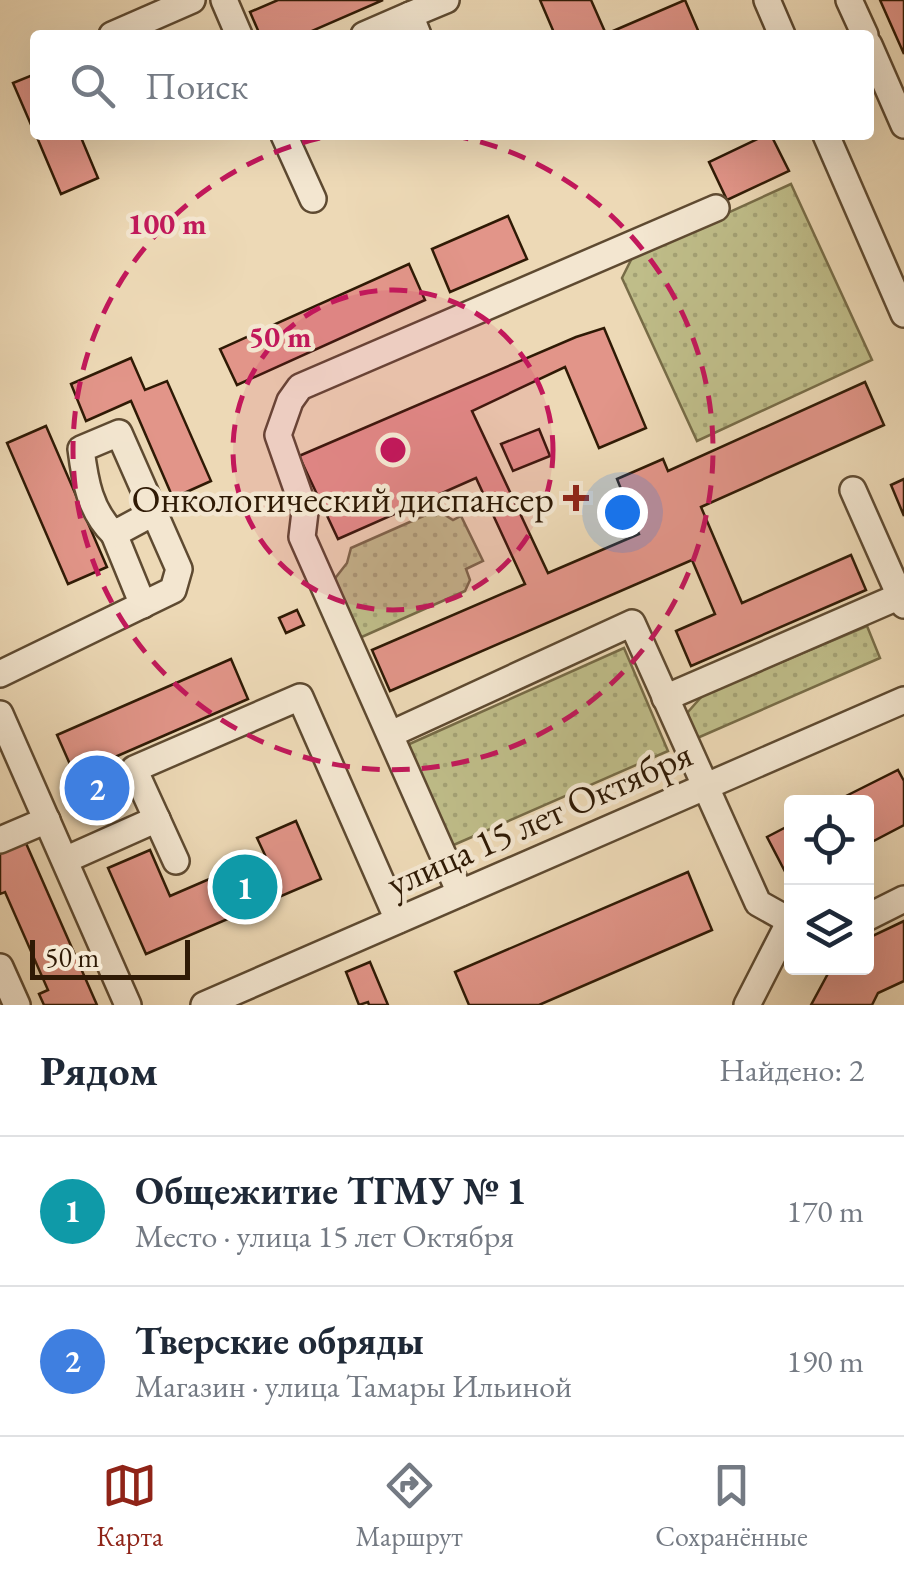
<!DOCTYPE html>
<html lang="ru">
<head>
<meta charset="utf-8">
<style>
	body { margin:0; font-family:"EB Garamond",serif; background:#f2f2f3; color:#1f2937 }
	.controls { position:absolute; right:30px; bottom:30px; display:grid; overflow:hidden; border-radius:10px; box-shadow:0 10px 40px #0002 }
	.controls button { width:90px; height:90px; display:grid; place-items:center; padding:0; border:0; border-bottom:2px solid #e0e1e3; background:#fff; color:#1f2937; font:50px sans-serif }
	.scale { position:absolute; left:30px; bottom:25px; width:160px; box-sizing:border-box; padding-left:10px; border:5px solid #2f1a05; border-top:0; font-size:28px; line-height:35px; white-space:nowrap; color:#2f1a05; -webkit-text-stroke:8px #f3e6d0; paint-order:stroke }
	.you { position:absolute; left:622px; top:512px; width:35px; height:35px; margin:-25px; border:8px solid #fff; border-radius:50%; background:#1a73e8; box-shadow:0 0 0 15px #1a73e833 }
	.badge { display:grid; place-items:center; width:65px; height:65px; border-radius:50%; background:#8f2418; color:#fff; font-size:32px; font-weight:700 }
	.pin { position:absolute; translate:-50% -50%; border:5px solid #fff; box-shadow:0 2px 10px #0006 }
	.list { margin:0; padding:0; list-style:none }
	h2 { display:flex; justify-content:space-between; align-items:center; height:130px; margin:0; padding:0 40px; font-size:42px }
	h2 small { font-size:32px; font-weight:400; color:#747a83 }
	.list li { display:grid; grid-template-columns:65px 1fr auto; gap:30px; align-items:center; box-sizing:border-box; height:150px; padding:0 40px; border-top:2px solid #e0e1e3 }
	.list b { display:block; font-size:38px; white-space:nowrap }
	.list p { margin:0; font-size:32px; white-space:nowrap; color:#747a83 }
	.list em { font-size:32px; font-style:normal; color:#747a83 }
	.icon { flex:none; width:55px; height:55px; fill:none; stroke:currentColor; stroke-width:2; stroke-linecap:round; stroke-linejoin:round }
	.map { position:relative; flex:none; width:904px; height:1005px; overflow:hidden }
	.search { position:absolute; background:#fff; box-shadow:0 10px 40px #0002; left:30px; right:30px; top:30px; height:110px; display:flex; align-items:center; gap:25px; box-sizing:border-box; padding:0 35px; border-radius:10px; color:#747a83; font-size:38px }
	.sheet { height:430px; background:#fff }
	nav { display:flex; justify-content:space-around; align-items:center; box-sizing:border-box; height:140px; border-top:2px solid #e0e1e3; background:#fff; font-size:28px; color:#747a83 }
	nav a { display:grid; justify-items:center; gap:5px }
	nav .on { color:#8f2418 }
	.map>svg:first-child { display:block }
</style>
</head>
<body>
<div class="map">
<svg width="904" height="1005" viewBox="0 0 904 1005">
	<defs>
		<pattern id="grass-dots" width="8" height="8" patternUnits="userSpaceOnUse" patternTransform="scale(2.5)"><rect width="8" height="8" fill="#bfbd89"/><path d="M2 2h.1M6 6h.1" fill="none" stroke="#a4a275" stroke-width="1.8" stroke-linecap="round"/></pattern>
	</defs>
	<rect width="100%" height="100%" fill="#edd9b6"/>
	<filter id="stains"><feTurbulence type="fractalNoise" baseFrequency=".002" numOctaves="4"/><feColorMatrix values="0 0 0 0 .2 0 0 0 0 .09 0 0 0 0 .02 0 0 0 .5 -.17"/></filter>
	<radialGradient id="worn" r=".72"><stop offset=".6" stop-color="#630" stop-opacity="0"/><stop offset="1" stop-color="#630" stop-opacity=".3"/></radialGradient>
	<!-- grass -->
	<g fill="url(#grass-dots)" stroke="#776c47" stroke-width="2.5">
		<polygon points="791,184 872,360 697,441 622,278 633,256"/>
		<polygon points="437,510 453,520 461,516 483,561 466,569 470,580 465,591 355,640 333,581 347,563 351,548"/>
		<polygon points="867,626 880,658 695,739 688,723 688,712 703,695"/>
		<polygon points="624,648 668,751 449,847 405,746"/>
	</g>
	<!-- building -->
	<g fill="#e29589" stroke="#2f1a05" stroke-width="2.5">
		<polygon points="278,0 383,0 307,33 308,35 260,35 250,12"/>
		<polygon points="540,0 591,0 606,34 685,0 700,35 555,35"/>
		<polygon points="880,0 904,0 904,54"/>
		<polygon points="35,74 35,134 13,83"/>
		<polygon points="36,135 80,135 98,178 61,194"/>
		<polygon points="766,135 771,135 789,171 727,200 709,162"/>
		<polygon points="508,216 527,259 450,292 432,249"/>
		<polygon points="409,264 425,300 237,385 220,349"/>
		<polygon points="604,328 646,428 599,448 565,367 472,411 548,573 639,534 617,479 663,459 668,471 865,382 884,425 701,507 742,603 851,555 866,590 691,666 676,631 715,614 692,560 390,691 372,650 525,584 476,478 338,539 299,456 576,337"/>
		<polygon points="131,358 145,390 167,381 211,481 173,498 131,401 86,421 71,384"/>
		<polygon points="46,426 107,567 68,584 7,443"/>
		<polygon points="539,429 550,456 513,471 501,444"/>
		<polygon points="904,479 904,516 891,485"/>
		<polygon points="297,610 304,625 286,633 279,618"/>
		<polygon points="231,659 248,699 115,757 132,796 92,814 57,735"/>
		<polygon points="898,770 904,781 904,825 866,845 866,802 834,802"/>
		<polygon points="296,821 321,879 146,954 108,868 150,850 170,896 265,855 257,838"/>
		<polygon points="792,824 792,883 791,883 767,837"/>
		<polygon points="25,841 97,1005 44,1005 39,994 48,990 5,892 0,894 0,852"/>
		<polygon points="688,872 712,930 539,1005 469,1005 455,972"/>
		<polygon points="904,921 904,981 878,993 872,1005 811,1005 831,968 866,968 866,939"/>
		<polygon points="370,962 388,1005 369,1005 368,1002 359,1005 346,972"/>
	</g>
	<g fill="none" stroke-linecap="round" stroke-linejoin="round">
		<!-- minor casing -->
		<g stroke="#5e4a31" stroke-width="30">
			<g id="minor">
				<polyline points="224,0 239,35"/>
				<polyline points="767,0 782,35"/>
				<polyline points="849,0 865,35"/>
				<polyline points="112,35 192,0"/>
				<polyline points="364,35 410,15"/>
				<polyline points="418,35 410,15 446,0"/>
				<polyline points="869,45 904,125"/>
				<polyline points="284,135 313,199"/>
				<polyline points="826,135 904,314"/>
				<polyline points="853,490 904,605"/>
				<polyline points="114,534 143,605"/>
				<path d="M0,674L173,590L179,569L119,433L81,449C85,481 90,511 114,534L153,513"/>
				<polyline points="665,698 900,596"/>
				<polyline points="0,714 128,1005"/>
				<polyline points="391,734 632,623 758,903 792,922"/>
				<polyline points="0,840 47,820"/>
				<polyline points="65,860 157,819"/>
				<polyline points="176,861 134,769 300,697 398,920"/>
				<polyline points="460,893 302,537 305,512 278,435 290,401 300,387 716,208"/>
				<polyline points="866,918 904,899"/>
				<polyline points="0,967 17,1005"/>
				<polyline points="204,1005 904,700"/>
				<polyline points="747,1005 790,921"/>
			</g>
		</g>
		<!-- minor -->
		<use href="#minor" stroke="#f3e6d0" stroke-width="25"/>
	</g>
	<!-- distance rings -->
	<circle cx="393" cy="450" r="160" fill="#c2185b" fill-opacity=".12"/>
	<g fill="none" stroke="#c2185b" stroke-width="5" stroke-dasharray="18 12">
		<circle cx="393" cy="450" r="160"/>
		<path d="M451 135A320 320 0 1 1 335 135"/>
	</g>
	<!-- markers -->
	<path fill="#8f2418" stroke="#f3e6d0" stroke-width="4" d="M571 483h10v10h10v10h-10v10h-10v-10h-10v-10h10z"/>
	<g text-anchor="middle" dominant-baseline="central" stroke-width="9" stroke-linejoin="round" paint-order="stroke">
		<!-- poi labels -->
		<g font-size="38" fill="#2f1a05" stroke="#f3e6d0" text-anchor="end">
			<text x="554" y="498">Онкологический диспансер</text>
		</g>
		<!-- street labels -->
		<g font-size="38" fill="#2f1a05" stroke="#f3e6d0">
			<text transform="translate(539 818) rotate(-24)">улица 15 лет Октября</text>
		</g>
	</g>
	<circle cx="393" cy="450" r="15" fill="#c2185b" stroke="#f3e6d0" stroke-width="5"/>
	<g font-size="30" text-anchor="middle" font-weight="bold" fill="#c2185b" stroke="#f3e6d0" stroke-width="9" stroke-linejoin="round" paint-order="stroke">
		<text x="167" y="234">100 m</text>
		<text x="280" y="347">50 m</text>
	</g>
	<rect width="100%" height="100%" filter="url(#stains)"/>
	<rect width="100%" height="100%" fill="url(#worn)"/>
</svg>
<div class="controls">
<button><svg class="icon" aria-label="locate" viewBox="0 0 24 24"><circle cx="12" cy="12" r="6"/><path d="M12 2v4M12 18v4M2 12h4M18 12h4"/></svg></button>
<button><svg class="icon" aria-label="layers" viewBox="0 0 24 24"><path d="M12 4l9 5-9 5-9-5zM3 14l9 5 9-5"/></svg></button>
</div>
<div class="scale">50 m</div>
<div class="you"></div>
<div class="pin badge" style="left:245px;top:887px;background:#0f9aa8">1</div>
<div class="pin badge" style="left:97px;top:788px;background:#3f7fe0">2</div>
<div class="search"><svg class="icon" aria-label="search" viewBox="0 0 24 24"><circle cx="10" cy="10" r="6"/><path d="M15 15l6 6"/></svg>Поиск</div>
</div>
<section class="sheet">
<h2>Рядом<small>Найдено: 2</small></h2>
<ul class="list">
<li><span class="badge" style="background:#0f9aa8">1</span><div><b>Общежитие ТГМУ № 1</b><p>Место · улица 15 лет Октября</p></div><em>170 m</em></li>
<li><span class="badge" style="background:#3f7fe0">2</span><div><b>Тверские обряды</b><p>Магазин · улица Тамары Ильиной</p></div><em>190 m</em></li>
</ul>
</section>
<nav>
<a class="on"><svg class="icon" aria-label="map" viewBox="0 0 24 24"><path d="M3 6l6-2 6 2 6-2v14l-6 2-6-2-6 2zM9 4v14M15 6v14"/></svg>Карта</a>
<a><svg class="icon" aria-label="directions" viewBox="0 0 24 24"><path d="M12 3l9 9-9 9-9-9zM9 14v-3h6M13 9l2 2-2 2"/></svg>Маршрут</a>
<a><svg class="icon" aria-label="saved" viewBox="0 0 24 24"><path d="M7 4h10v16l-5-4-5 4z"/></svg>Сохранённые</a>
</nav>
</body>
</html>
